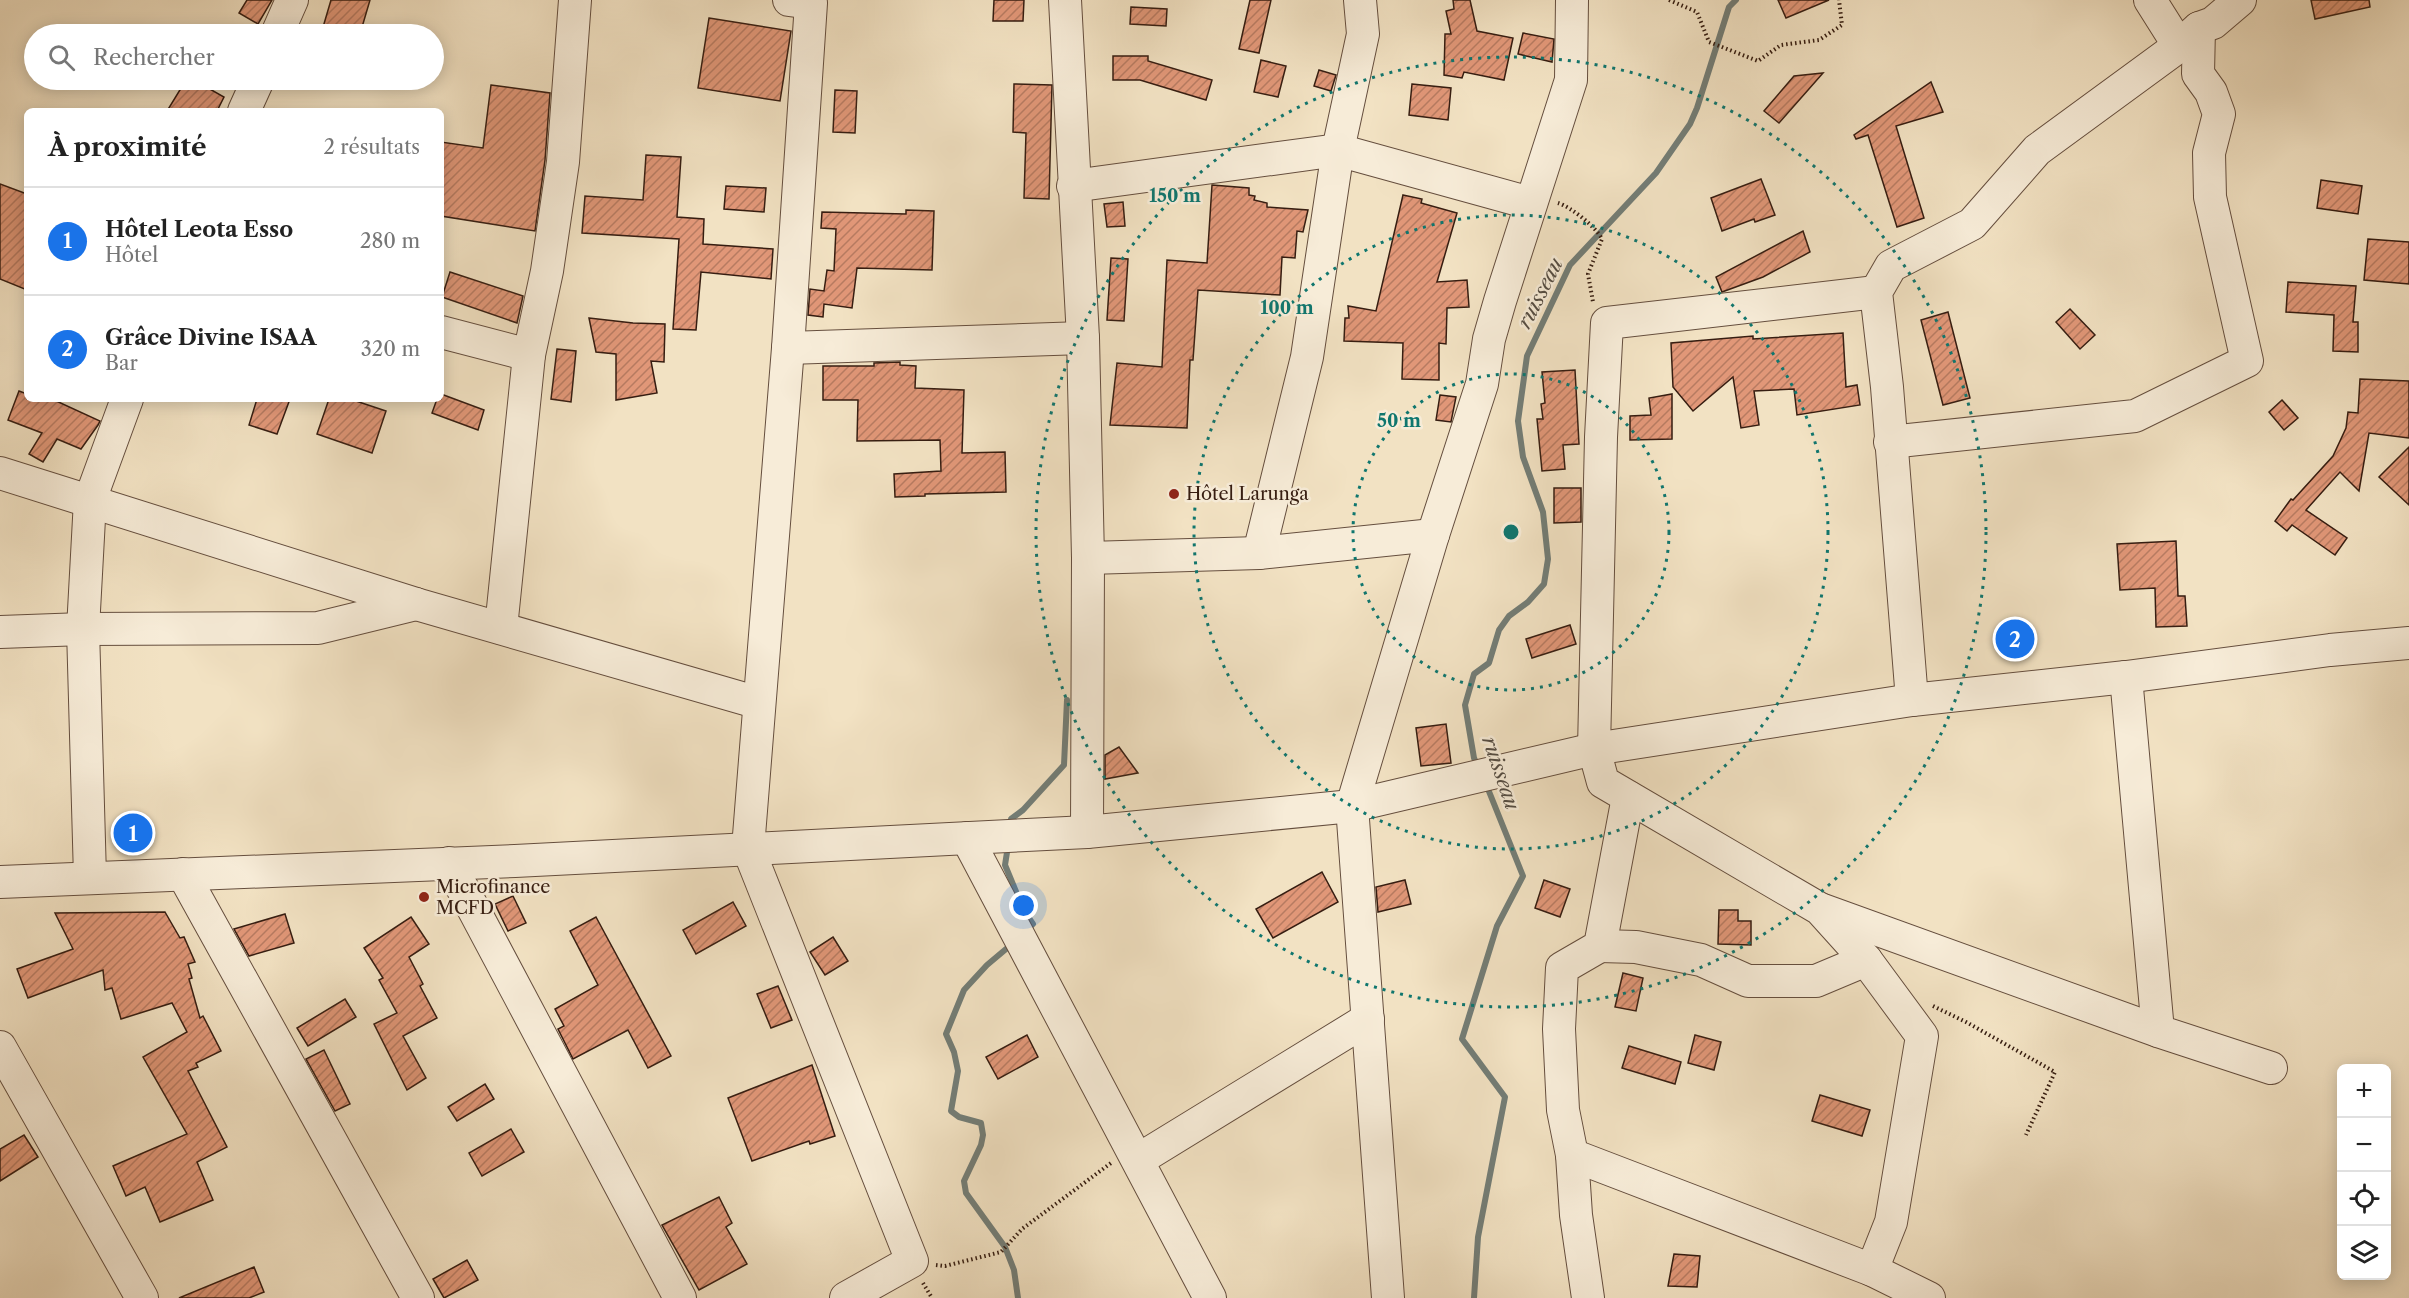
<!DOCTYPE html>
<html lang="fr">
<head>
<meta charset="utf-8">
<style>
	body { margin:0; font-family:"Libre Caslon Text",serif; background:#f6f6f6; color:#222 }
	.controls { position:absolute; right:18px; bottom:18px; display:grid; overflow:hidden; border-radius:9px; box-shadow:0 3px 15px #0003 }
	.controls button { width:54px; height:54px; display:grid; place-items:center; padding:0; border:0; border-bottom:2px solid #e0e0e0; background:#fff; color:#222; font:30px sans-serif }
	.you { position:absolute; left:1024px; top:906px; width:21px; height:21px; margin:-15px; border:4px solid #fff; border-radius:50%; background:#1a73e8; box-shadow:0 0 0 9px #1a73e833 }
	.badge { display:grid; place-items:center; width:39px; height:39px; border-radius:50%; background:#1a73e8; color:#fff; font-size:20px; font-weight:700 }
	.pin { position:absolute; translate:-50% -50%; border:3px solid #fff; box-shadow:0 2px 6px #0006 }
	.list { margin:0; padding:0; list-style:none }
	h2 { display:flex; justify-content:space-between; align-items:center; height:78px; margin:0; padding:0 24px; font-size:26px }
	h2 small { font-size:20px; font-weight:400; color:#767676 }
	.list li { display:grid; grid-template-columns:39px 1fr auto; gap:18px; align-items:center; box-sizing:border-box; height:108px; padding:0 24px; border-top:2px solid #e0e0e0 }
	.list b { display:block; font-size:22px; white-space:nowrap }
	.list p { margin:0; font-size:20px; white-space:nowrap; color:#767676 }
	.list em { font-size:20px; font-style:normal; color:#767676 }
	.icon { flex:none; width:33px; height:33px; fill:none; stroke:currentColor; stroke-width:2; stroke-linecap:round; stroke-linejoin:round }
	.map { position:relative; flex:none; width:2409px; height:1298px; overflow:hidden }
	.search { position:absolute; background:#fff; box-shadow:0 3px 15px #0003; left:24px; top:24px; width:420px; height:66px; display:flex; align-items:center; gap:15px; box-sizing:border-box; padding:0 21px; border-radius:33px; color:#767676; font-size:22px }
	.panel { position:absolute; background:#fff; box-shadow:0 3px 15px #0003; left:24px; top:108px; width:420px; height:294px; border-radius:9px }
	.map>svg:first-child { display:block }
</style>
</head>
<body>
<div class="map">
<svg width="2409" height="1298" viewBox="0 0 2409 1298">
	<defs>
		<pattern id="building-hatch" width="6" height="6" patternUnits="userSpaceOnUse" patternTransform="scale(1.5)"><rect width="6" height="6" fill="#e19778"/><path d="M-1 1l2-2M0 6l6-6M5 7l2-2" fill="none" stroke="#b77b61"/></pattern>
	</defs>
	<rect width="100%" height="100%" fill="#f2e2c3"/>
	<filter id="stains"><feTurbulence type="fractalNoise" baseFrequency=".00333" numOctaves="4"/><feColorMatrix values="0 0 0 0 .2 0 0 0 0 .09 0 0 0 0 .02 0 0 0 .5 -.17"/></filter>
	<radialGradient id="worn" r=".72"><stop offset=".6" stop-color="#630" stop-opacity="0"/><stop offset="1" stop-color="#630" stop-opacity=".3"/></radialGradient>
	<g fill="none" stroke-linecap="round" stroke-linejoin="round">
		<!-- stream -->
		<g stroke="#737d76" stroke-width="6">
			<polyline points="1478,767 1474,758 1465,705 1474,674 1489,663 1499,630 1509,616 1528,602 1544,584 1548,559 1543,512 1523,457 1518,421 1527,356 1570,265 1656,173 1690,124 1697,108 1729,7 1736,0"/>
			<polyline points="1010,827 1011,819 1023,810 1064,765 1067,700"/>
			<polyline points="1008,846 1005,865 1024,911 1033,924 1026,931"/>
			<polyline points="1012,944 987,965 964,990 946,1034 954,1052 958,1071 951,1111 959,1117 981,1123 983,1135 981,1145 964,1181 966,1193 1005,1247 1014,1270 1018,1298"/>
			<polyline points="1474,1298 1478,1237 1505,1097 1462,1039 1497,926 1523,876 1486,784"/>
		</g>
	</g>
	<!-- building -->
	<g fill="url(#building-hatch)" stroke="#361d11" stroke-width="1.5">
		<polygon points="247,0 272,0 258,24 239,13"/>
		<polygon points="331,0 370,0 360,34 321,34"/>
		<polygon points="994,0 1024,0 1023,21 993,21"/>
		<polygon points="1250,0 1271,0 1259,53 1239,49"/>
		<polygon points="1453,0 1470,0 1477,31 1513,38 1504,80 1464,72 1462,78 1444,75 1445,34 1451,34 1446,11 1454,9"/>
		<polygon points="1778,0 1829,0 1786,18"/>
		<polygon points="2311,0 2369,0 2370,7 2315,19"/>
		<polygon points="1131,7 1167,9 1166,26 1130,24"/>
		<polygon points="709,18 791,31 780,101 698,88"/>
		<polygon points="1523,33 1554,39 1552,62 1518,54"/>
		<polygon points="1113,56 1148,56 1148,61 1212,80 1206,100 1140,80 1113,80"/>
		<polygon points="1261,60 1286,66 1278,97 1254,92"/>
		<polygon points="1319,70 1336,75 1331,91 1314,86"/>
		<polygon points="1823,73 1779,123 1764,111 1794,76"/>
		<polygon points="186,80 194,80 224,97 217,111 167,111"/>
		<polygon points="1931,82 1943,112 1896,126 1924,218 1897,227 1868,135 1856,139 1854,135"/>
		<polygon points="1014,84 1052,85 1049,199 1024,198 1026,133 1013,132"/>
		<polygon points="1412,84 1451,88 1448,120 1409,115"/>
		<polygon points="491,85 550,93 545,160 535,231 441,216 441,142 483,148"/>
		<polygon points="835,90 857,91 855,133 833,132"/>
		<polygon points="646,155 681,157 677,217 704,219 703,244 773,249 771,279 701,272 696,330 673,329 679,239 582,233 585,196 643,200"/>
		<polygon points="1761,179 1775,215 1755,222 1754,219 1722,231 1711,198"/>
		<polygon points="2321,180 2362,186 2358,214 2317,208"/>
		<polygon points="0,184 27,194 27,290 0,279"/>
		<polygon points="1212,185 1249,188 1249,195 1255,196 1254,200 1267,203 1267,207 1308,210 1303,232 1297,231 1295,258 1282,257 1280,295 1198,290 1193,360 1190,360 1187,428 1110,425 1117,363 1162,367 1167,260 1207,263"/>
		<polygon points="726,186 766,188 764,212 724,209"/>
		<polygon points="1403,195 1422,199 1421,203 1457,213 1437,282 1467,280 1469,307 1447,308 1446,344 1439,343 1439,380 1402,379 1403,343 1344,341 1345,318 1349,318 1348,306 1376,311"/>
		<polygon points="1123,202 1125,226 1107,227 1104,204"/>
		<polygon points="906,210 934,211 932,270 857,268 852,308 824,304 823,317 808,315 810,289 824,291 827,270 834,271 836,229 821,228 822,212 906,214"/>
		<polygon points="1803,231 1810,252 1763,277 1722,292 1716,277"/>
		<polygon points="2368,239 2409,242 2409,284 2364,280"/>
		<polygon points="1111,258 1128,259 1124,321 1107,320"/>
		<polygon points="450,272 523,296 517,323 442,297"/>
		<polygon points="2288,282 2356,286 2353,322 2358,322 2358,352 2333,351 2334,315 2286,312"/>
		<polygon points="2070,309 2095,335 2080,349 2056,322"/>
		<polygon points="1948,312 1970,398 1943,405 1921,320"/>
		<polygon points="589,318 633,323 665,324 664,362 651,361 657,393 616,400 616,354 596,352"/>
		<polygon points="1843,333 1846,387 1857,385 1860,405 1797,415 1794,389 1754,391 1759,425 1741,428 1733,377 1693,411 1673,387 1671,343 1753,336 1753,339"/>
		<polygon points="557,349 576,351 571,402 551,399"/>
		<polygon points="900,362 900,365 916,366 915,388 964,390 962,453 1005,452 1006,492 925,494 925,496 895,497 894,474 941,471 940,440 857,441 858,400 823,400 823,366 874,366 874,363"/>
		<polygon points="1575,370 1579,444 1563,445 1565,469 1542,471 1537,419 1543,419 1541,404 1545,403 1542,372"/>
		<polygon points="2360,379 2409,381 2409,438 2369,433 2359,491 2340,472 2306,510 2347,538 2335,555 2292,525 2287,531 2275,521 2291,499 2293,500 2333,456 2346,428 2348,412 2358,413"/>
		<polygon points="19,391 27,394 27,399 52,399 100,421 98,425 81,449 57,439 43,462 29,454 42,433 8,420"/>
		<polygon points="441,394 484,410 478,430 432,413 437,399 441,399"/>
		<polygon points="1672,394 1672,439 1630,440 1630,416 1651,415 1649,398"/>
		<polygon points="1440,395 1456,397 1451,422 1436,420"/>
		<polygon points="257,399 290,399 277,434 249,425"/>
		<polygon points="329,399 350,399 386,411 372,453 317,434"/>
		<polygon points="2282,400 2298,418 2284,430 2269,412"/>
		<polygon points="2409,447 2409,505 2379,477"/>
		<polygon points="1554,488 1581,488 1581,522 1554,523"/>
		<polygon points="2176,541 2178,596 2185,596 2187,626 2156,627 2155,588 2120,590 2117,544"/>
		<polygon points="1570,625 1576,644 1532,658 1526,639"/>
		<polygon points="1446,724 1451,763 1421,766 1416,728"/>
		<polygon points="1119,747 1138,773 1105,779 1105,755"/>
		<polygon points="1322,872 1338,902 1273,938 1256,909"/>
		<polygon points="1405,880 1411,904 1378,912 1376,887"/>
		<polygon points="1544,880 1570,889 1560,917 1535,908"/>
		<polygon points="513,896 526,923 508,931 495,904"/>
		<polygon points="733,902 746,926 696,954 683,930"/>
		<polygon points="1719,910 1738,910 1738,921 1751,921 1751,945 1718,944"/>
		<polygon points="165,912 180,938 184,937 195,962 188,964 192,978 189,979 200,1018 203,1016 221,1051 196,1063 198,1067 188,1071 227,1147 197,1162 213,1200 160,1222 145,1187 126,1196 113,1166 187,1134 143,1057 187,1032 172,1003 121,1019 112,988 105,990 103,970 28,998 17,969 73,949 55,913"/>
		<polygon points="285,914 294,943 249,956 234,929"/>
		<polygon points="411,917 429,944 409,957 423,984 420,986 437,1018 403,1036 426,1078 407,1090 374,1024 397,1013 379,980 383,978 364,948"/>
		<polygon points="596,917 671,1056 648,1068 628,1030 573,1059 558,1029 564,1026 555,1009 598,985 570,931"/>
		<polygon points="833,937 848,961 825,975 810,952"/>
		<polygon points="1623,973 1643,978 1636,1011 1615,1007"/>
		<polygon points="778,986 792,1020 771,1028 757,994"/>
		<polygon points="345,999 356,1017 308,1046 297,1028"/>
		<polygon points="1027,1035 1038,1057 998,1079 986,1057"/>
		<polygon points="1695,1035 1721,1042 1714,1070 1688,1063"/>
		<polygon points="1629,1046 1681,1062 1675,1084 1622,1068"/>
		<polygon points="324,1050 350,1104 335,1111 306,1059"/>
		<polygon points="812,1065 835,1136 810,1144 809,1141 752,1161 728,1098"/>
		<polygon points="485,1084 494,1099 457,1121 448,1107"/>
		<polygon points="1820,1095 1870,1110 1862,1136 1812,1121"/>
		<polygon points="511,1129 524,1152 482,1176 469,1153"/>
		<polygon points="24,1135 38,1157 0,1181 0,1149"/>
		<polygon points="719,1197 732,1223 726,1227 747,1264 699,1290 662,1225"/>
		<polygon points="1674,1254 1700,1256 1697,1287 1668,1286"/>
		<polygon points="467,1260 478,1280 444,1298 433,1279"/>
		<polygon points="254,1267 264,1292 249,1298 179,1298"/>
	</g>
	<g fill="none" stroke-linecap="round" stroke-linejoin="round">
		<!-- minor casing -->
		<g stroke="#654e3e" stroke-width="34">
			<g id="minor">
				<polyline points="789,0 811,3 788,348 748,848 912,1261 846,1298"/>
				<polyline points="1065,0 1083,338 1088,558 1087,832"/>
				<polyline points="2150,0 2179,46"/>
				<polyline points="277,34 292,0"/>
				<polyline points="244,111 258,80"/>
				<polyline points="1073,186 1338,150 1530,203"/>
				<polyline points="441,332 529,355 547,271 563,162 575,0"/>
				<polyline points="788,348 1083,338"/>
				<polyline points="1890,442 2135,416 2247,361 2210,197 2209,153 2219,114 2211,92 2198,74 2199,28"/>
				<polyline points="0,473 416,604 759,703"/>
				<polyline points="1259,553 1307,357 1338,150 1363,34 1360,0"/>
				<polyline points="1088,558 1259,553 1433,535"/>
				<polyline points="501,628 529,355"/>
				<polyline points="0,632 83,629 318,628 416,604"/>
				<polyline points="2126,677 2158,1031 2271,1068"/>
				<polyline points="1912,700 1887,387 1876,292 1891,266 1972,224 2037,150 2179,46 2199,28 2213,23 2240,0"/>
				<polyline points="967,838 1210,1298"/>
				<polyline points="449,863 680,1298"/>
				<polyline points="183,874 418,1298"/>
				<polyline points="90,877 83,629 90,500 127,399"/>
				<polyline points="0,882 515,861 1087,832 1352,806 1594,749 1912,700 2126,677 2330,650 2409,643"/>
				<polyline points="1823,910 2158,1031"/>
				<polyline points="1600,946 1636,947 1701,960 1748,981 1816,981 1866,960"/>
				<polyline points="0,1047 142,1298"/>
				<polyline points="1572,1155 1872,1270 1891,1222 1922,1036 1866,960 1820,909 1603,782 1594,749 1601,437 1607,323 1876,292"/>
				<polyline points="1138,1160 1368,1019"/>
				<polyline points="1872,1270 1929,1298"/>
				<polyline points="1388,1298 1352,806 1433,535 1482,384 1489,339 1500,301 1571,80 1572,0"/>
				<polyline points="1588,1298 1576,1215 1572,1155 1563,1110 1559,1029 1562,968 1600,946 1628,797"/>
			</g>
		</g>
		<!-- path -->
		<g stroke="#361d11" stroke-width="4" stroke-dasharray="1.5 3" stroke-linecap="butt">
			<polyline points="1669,0 1697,12 1709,42 1758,61 1781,45 1819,40 1842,25 1839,0"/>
			<path d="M1558,203C1571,207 1596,227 1602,239L1588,274L1593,302"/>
			<polyline points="1933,1006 1966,1022 2055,1072 2026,1135"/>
			<polyline points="936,1265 945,1266 1001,1252 1022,1229 1111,1163"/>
			<polyline points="923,1283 932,1298"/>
		</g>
		<!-- minor -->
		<use href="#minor" stroke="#f7ecd8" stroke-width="32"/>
	</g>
	<!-- distance rings -->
	<g fill="none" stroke="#0f766e" stroke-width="3" stroke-dasharray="3 6">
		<circle cx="1511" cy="532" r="158"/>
		<circle cx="1511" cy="532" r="317"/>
		<circle cx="1511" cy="532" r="475"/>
	</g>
	<!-- markers -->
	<g fill="#8f2418" stroke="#f7ecd8" stroke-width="2">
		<circle cx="1174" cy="494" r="6"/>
		<circle cx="424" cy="897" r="6"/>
	</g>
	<g text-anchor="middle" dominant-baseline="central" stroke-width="5" stroke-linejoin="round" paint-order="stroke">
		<!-- poi labels -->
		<g font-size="18" fill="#361d11" stroke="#f7ecd8" text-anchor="start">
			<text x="1186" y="494">Hôtel Larunga</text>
			<text x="436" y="887">Microfinance<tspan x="436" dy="21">MCFD</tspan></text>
		</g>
		<!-- water labels -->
		<g font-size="20" font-style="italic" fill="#554d43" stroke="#f7ecd8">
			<text transform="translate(1540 293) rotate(-63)">ruisseau</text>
			<text transform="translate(1501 773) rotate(71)">ruisseau</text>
		</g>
	</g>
	<circle cx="1511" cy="532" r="9" fill="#0f766e" stroke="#f7ecd8" stroke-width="3"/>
	<g font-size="18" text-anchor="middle" font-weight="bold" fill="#0f766e" stroke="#f7ecd8" stroke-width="5" stroke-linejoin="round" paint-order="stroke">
		<text x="1175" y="202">150 m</text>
		<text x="1287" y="314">100 m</text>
		<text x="1399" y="427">50 m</text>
	</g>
	<rect width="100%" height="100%" filter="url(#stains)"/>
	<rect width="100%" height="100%" fill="url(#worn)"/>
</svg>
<div class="controls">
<button>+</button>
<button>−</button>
<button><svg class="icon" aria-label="locate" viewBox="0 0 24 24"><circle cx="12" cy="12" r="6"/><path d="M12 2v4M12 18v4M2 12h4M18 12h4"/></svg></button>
<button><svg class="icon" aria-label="layers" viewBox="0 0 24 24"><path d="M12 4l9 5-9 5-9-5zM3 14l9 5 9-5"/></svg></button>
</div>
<div class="you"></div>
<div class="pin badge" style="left:133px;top:833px">1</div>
<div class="pin badge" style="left:2015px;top:639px">2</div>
<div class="search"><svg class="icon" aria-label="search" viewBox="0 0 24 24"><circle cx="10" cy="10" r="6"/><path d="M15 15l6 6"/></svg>Rechercher</div>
<section class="panel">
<h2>À proximité<small>2 résultats</small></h2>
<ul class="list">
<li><span class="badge">1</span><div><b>Hôtel Leota Esso</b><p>Hôtel</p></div><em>280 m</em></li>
<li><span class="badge">2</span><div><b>Grâce Divine ISAA</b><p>Bar</p></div><em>320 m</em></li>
</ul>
</section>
</div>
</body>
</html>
